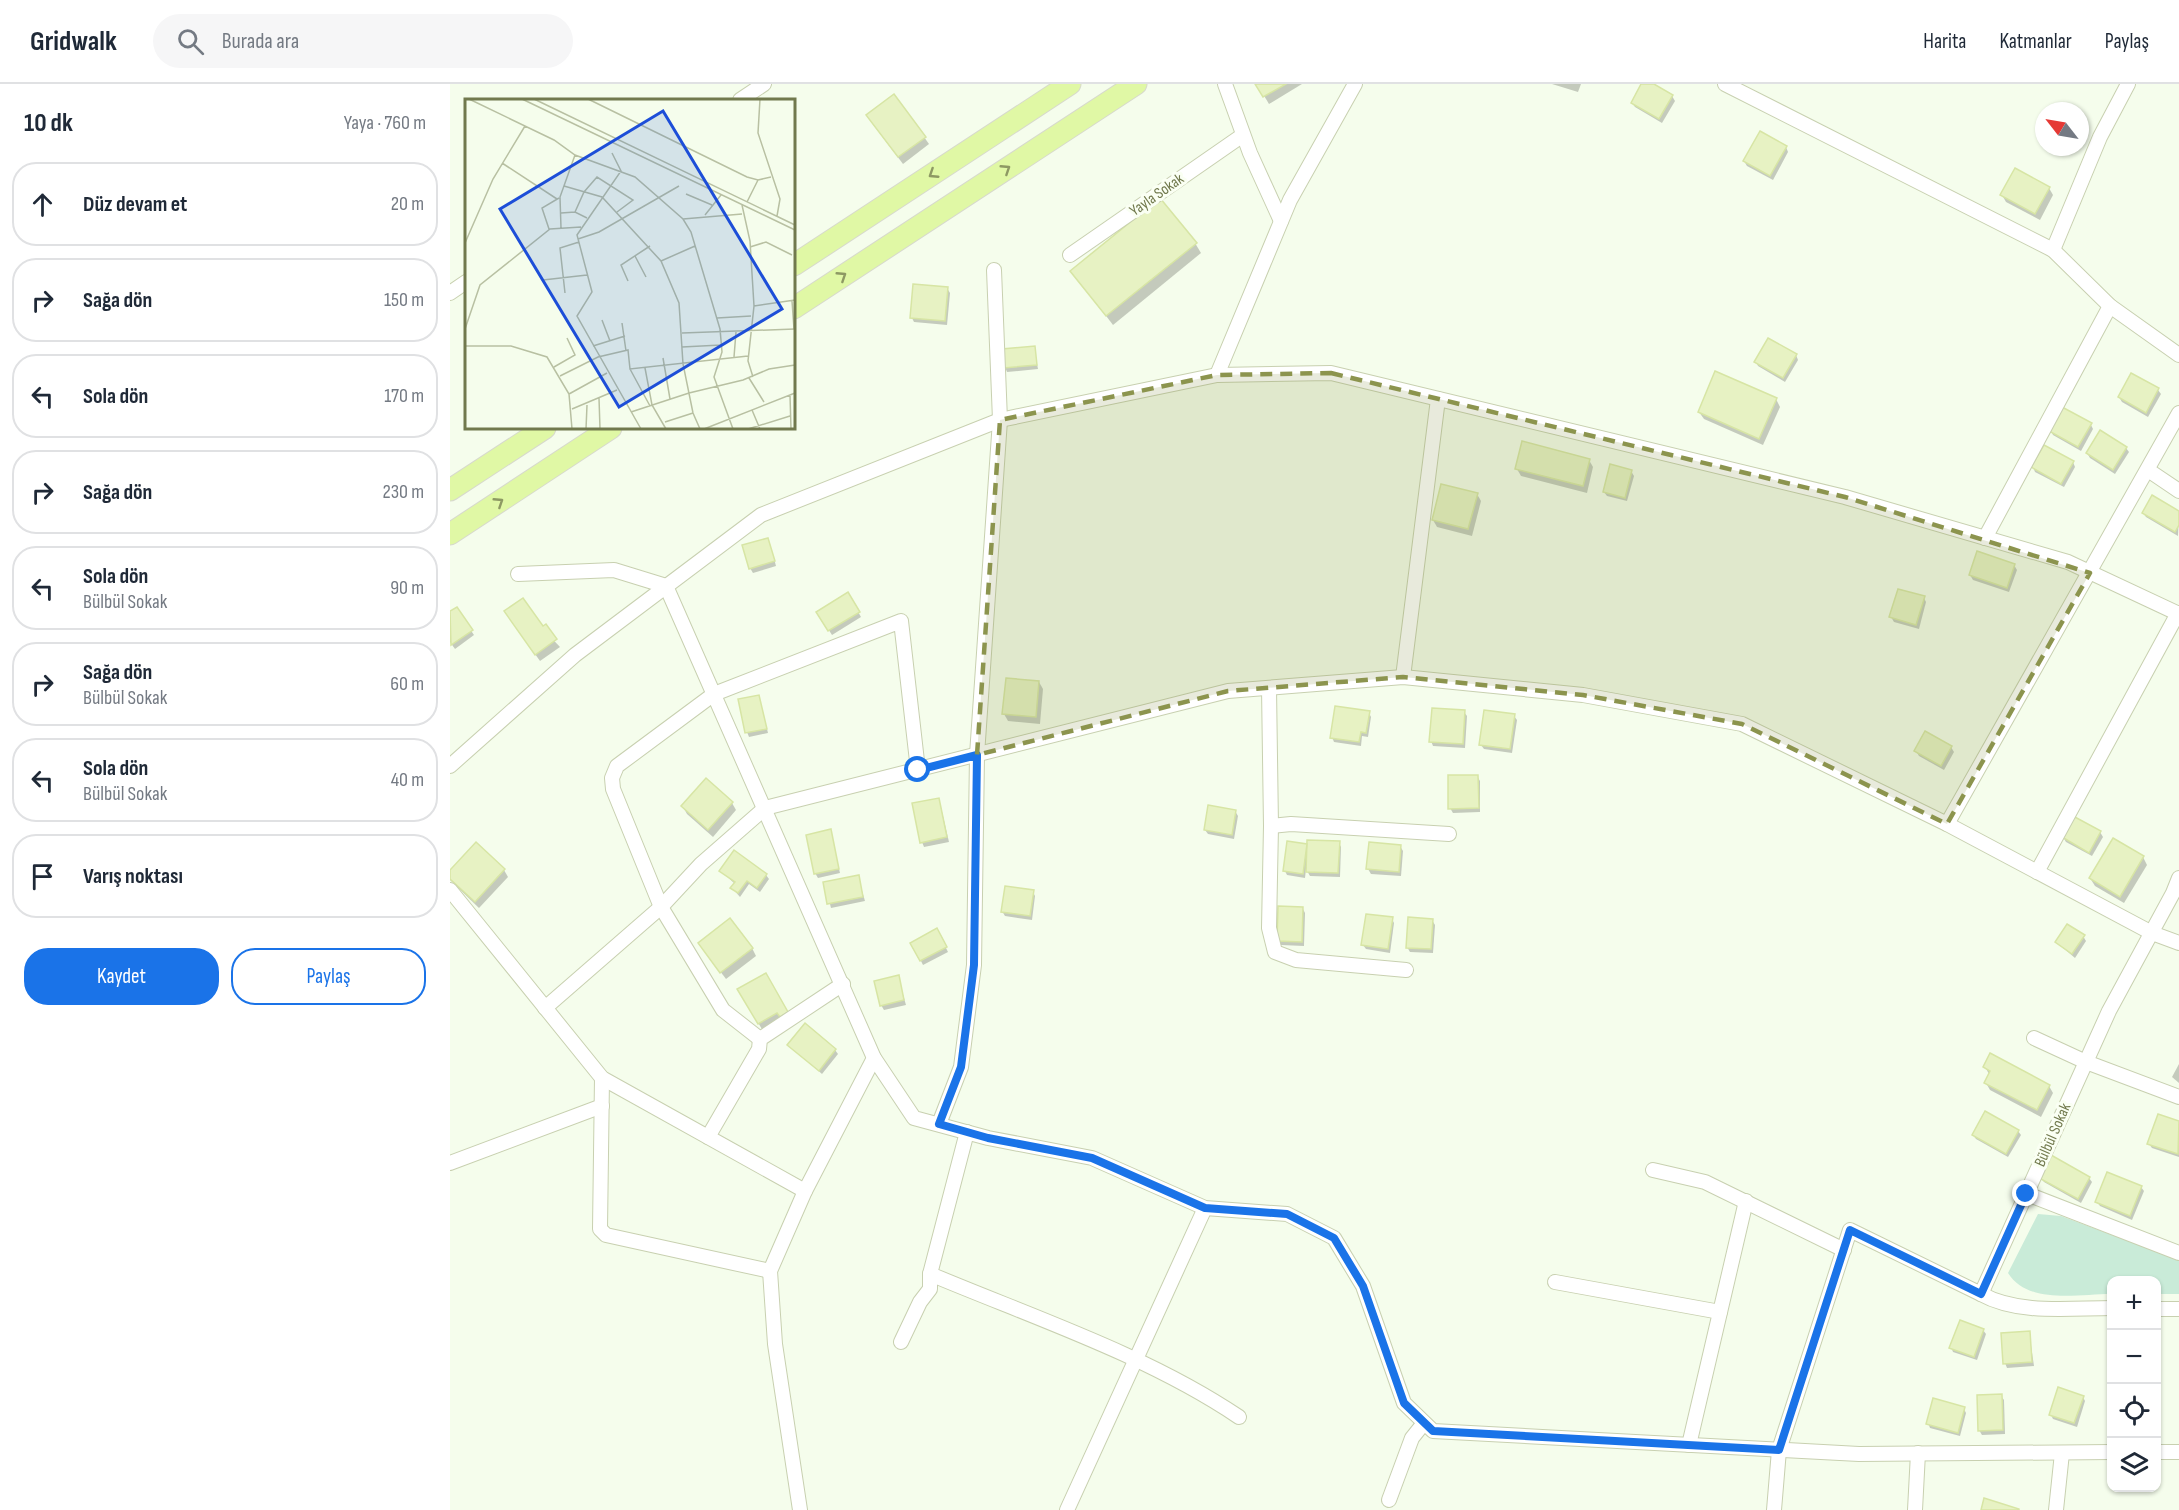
<!DOCTYPE html>
<html lang="tr">
<head>
<meta charset="utf-8">
<style>
	body { margin:0; font-family:"Sofia Sans Condensed",sans-serif; background:#f6f6f7; color:#1f2937 }
	.controls { position:absolute; right:18px; bottom:18px; display:grid; overflow:hidden; border-radius:12px; box-shadow:0 2px 4px #0004 }
	.controls button { width:54px; height:54px; display:grid; place-items:center; padding:0; border:0; border-bottom:2px solid #e0e1e3; background:#fff; color:#1f2937; font:30px sans-serif }
	.compass { position:absolute; left:1585px; top:18px; width:54px; height:54px; border-radius:50%; background:#fff; box-shadow:0 2px 4px #0004; rotate:301deg }
	.stop { position:absolute; width:18px; height:18px; margin:-14px; border:4px solid #1a73e8; border-radius:50%; background:#fff }
	.stop.end { background:#1a73e8; border-color:#fff; box-shadow:0 2px 6px #0008 }
	.list { margin:0; padding:0; list-style:none }
	h2 { display:flex; justify-content:space-between; align-items:center; height:78px; margin:0; padding:0 24px; font-size:26px }
	h2 small { font-size:20px; font-weight:400; color:#747a83 }
	.list li { display:grid; grid-template-columns:39px 1fr auto; gap:18px; align-items:center; box-sizing:border-box; height:84px; margin:0 12px 12px; padding:0 12px; border:2px solid #e0e1e3; border-radius:24px }
	.list b { display:block; font-size:22px; white-space:nowrap }
	.list p { margin:0; font-size:20px; white-space:nowrap; color:#747a83 }
	.list em { font-size:20px; font-style:normal; color:#747a83 }
	.actions { display:flex; gap:12px; padding:18px 24px }
	.actions a { flex:1; padding:14px 0; border:2px solid #1a73e8; border-radius:24px; text-align:center; font-size:21px; color:#1a73e8 }
	.actions .main { background:#1a73e8; color:#fff }
	.icon { flex:none; width:33px; height:33px; fill:none; stroke:currentColor; stroke-width:2; stroke-linecap:round; stroke-linejoin:round }
	.map { position:relative; flex:none; width:1729px; height:1426px; overflow:hidden }
	header { display:flex; align-items:center; gap:36px; box-sizing:border-box; height:84px; padding:0 30px; background:#fff; border-bottom:2px solid #e0e1e3 }
	header strong { font-size:28px }
	nav { display:flex; gap:33px; margin-inline-start:auto; font-size:21px }
	.search { width:420px; height:54px; background:#f6f6f7; display:flex; align-items:center; gap:15px; box-sizing:border-box; padding:0 21px; border-radius:33px; color:#747a83; font-size:22px }
	main { display:flex }
	aside { flex:1; background:#fff }
	.map>svg:first-child { display:block }
</style>
</head>
<body>
<header>
<strong>Gridwalk</strong>
<div class="search"><svg class="icon" aria-label="search" viewBox="0 0 24 24"><circle cx="10" cy="10" r="6"/><path d="M15 15l6 6"/></svg>Burada ara</div>
<nav><a>Harita</a><a>Katmanlar</a><a>Paylaş</a></nav>
</header>
<main>
<aside>
<h2>10 dk<small>Yaya · 760 m</small></h2>
<ul class="list">
<li><svg class="icon" aria-label="ahead" viewBox="0 0 24 24"><path d="M12 20V5M6 11l6-6 6 6"/></svg><div><b>Düz devam et</b></div><em>20 m</em></li>
<li><svg class="icon" aria-label="right" viewBox="0 0 24 24"><path d="M7 20v-9h11M14 6l5 5-5 5"/></svg><div><b>Sağa dön</b></div><em>150 m</em></li>
<li><svg class="icon" aria-label="left" viewBox="0 0 24 24"><path d="M17 20v-9H6M10 6l-5 5 5 5"/></svg><div><b>Sola dön</b></div><em>170 m</em></li>
<li><svg class="icon" aria-label="right" viewBox="0 0 24 24"><path d="M7 20v-9h11M14 6l5 5-5 5"/></svg><div><b>Sağa dön</b></div><em>230 m</em></li>
<li><svg class="icon" aria-label="left" viewBox="0 0 24 24"><path d="M17 20v-9H6M10 6l-5 5 5 5"/></svg><div><b>Sola dön</b><p>Bülbül Sokak</p></div><em>90 m</em></li>
<li><svg class="icon" aria-label="right" viewBox="0 0 24 24"><path d="M7 20v-9h11M14 6l5 5-5 5"/></svg><div><b>Sağa dön</b><p>Bülbül Sokak</p></div><em>60 m</em></li>
<li><svg class="icon" aria-label="left" viewBox="0 0 24 24"><path d="M17 20v-9H6M10 6l-5 5 5 5"/></svg><div><b>Sola dön</b><p>Bülbül Sokak</p></div><em>40 m</em></li>
<li><svg class="icon" aria-label="arrive" viewBox="0 0 24 24"><path d="M6 21V4h12l-3 4 3 4H6"/></svg><div><b>Varış noktası</b></div></li>
</ul>
<div class="actions"><a class="main">Kaydet</a><a>Paylaş</a></div>
</aside>
<div class="map">
<svg width="1729" height="1426" viewBox="0 0 1729 1426">
	<rect width="100%" height="100%" fill="#f5fdec"/>
	<!-- green -->
	<path fill="#c9ebd8" d="M1588,1130L1611,1132L1729,1176V1210H1707L1706,1196H1662L1661,1210C1628,1210 1578,1221 1558,1189Z"/>
	<!-- shadow -->
	<g fill="#0003">
		<polygon points="807,0 852,0 819,20"/>
		<polygon points="1102,0 1131,0 1128,8"/>
		<polygon points="1193,0 1201,0 1222,12 1225,17 1212,39 1185,23 1182,19"/>
		<polygon points="422,39 474,53 479,60 453,80"/>
		<polygon points="1336,63 1338,68 1323,96 1297,82 1294,77"/>
		<polygon points="1599,104 1603,111 1590,136 1556,118 1552,111"/>
		<polygon points="745,159 751,169 663,241 622,187"/>
		<polygon points="497,204 500,209 497,241 464,238 462,234"/>
		<polygon points="584,264 588,285 557,288 555,283"/>
		<polygon points="1346,271 1348,276 1335,298 1308,282 1306,278"/>
		<polygon points="1682,291 1708,306 1711,310 1698,333 1672,318 1669,313"/>
		<polygon points="1326,315 1330,323 1313,361 1254,335 1249,328"/>
		<polygon points="1641,341 1643,345 1631,367 1603,351 1601,347"/>
		<polygon points="1676,364 1679,368 1665,390 1640,374 1637,369"/>
		<polygon points="1139,376 1143,383 1137,409 1071,392 1067,385"/>
		<polygon points="1623,378 1625,383 1614,403 1585,388 1583,383"/>
		<polygon points="1181,387 1184,392 1177,417 1157,412 1154,408"/>
		<polygon points="1027,410 1031,417 1022,452 987,443 983,436"/>
		<polygon points="1693,429 1729,429 1728,452 1696,433"/>
		<polygon points="320,460 326,482 303,489 300,484"/>
		<polygon points="1564,481 1567,486 1559,508 1523,496 1520,491"/>
		<polygon points="398,510 411,533 382,551 368,529"/>
		<polygon points="1474,514 1476,518 1469,545 1444,538 1441,533"/>
		<polygon points="6,525 24,551 5,565 0,558 0,529"/>
		<polygon points="60,535 92,544 110,563 90,577"/>
		<polygon points="589,598 593,605 590,640 558,637 554,630"/>
		<polygon points="309,612 318,649 299,653 297,648"/>
		<polygon points="1014,628 1017,632 1015,664 983,662 981,657"/>
		<polygon points="919,629 921,633 918,653 912,652 911,662 884,658 882,653"/>
		<polygon points="1064,632 1067,636 1062,669 1034,665 1031,661"/>
		<polygon points="1501,663 1504,668 1494,686 1469,672 1466,667"/>
		<polygon points="1027,692 1030,697 1030,728 1003,729 1000,724"/>
		<polygon points="489,715 499,758 474,763 472,758"/>
		<polygon points="282,719 286,726 263,753 237,730 233,723"/>
		<polygon points="785,727 788,732 784,755 758,750 755,746"/>
		<polygon points="380,747 390,789 368,794 365,789"/>
		<polygon points="1650,748 1653,753 1642,772 1616,758 1613,753"/>
		<polygon points="839,759 859,762 889,759 891,763 890,793 860,792 856,785 855,794 837,791 835,787"/>
		<polygon points="950,762 953,767 951,792 921,790 918,785"/>
		<polygon points="1693,773 1697,781 1674,819 1645,802 1640,794"/>
		<polygon points="54,786 58,793 29,824 0,796 0,789"/>
		<polygon points="271,787 316,791 319,795 310,808 299,800 290,813 282,804 285,800"/>
		<polygon points="408,793 415,817 381,824 375,800"/>
		<polygon points="583,808 585,812 582,836 555,832 552,827"/>
		<polygon points="853,825 855,829 854,862 831,861 828,857"/>
		<polygon points="942,835 944,839 940,869 916,865 913,861"/>
		<polygon points="982,836 985,841 983,869 960,868 957,863"/>
		<polygon points="487,846 498,868 473,881 462,859"/>
		<polygon points="1633,852 1636,857 1625,874 1606,858"/>
		<polygon points="302,864 306,872 276,895 254,866"/>
		<polygon points="315,891 341,936 313,947 289,906"/>
		<polygon points="448,893 456,921 434,926 431,921"/>
		<polygon points="339,961 385,966 388,970 372,990"/>
		<polygon points="1729,980 1729,999 1722,993"/>
		<polygon points="1535,983 1599,1002 1603,1009 1591,1033 1540,1006 1536,999 1539,990"/>
		<polygon points="1709,1032 1729,1038 1729,1073 1702,1064 1699,1060"/>
		<polygon points="1568,1047 1571,1051 1558,1073 1526,1055 1523,1051"/>
		<polygon points="1591,1094 1639,1094 1642,1098 1631,1119 1594,1098"/>
		<polygon points="1691,1103 1694,1107 1682,1136 1650,1122 1647,1118"/>
		<polygon points="1533,1246 1536,1250 1527,1276 1503,1268 1501,1263"/>
		<polygon points="1579,1248 1584,1282 1557,1284 1555,1279"/>
		<polygon points="1551,1312 1554,1316 1555,1350 1532,1351 1529,1346"/>
		<polygon points="1633,1313 1635,1317 1627,1343 1603,1335 1601,1331"/>
		<polygon points="1514,1325 1516,1329 1510,1352 1480,1344 1478,1339"/>
	</g>
	<!-- building -->
	<g fill="#e7f2c3" stroke="#d7e5a4" stroke-width="1.5">
		<polygon points="805,0 836,0 813,13"/>
		<polygon points="1191,0 1204,0 1223,11 1209,35 1181,19"/>
		<polygon points="444,10 476,53 448,73 416,31"/>
		<polygon points="1310,47 1337,62 1320,92 1293,77"/>
		<polygon points="1565,84 1600,103 1585,130 1550,111"/>
		<polygon points="710,114 747,159 656,232 620,187"/>
		<polygon points="463,200 498,203 495,237 460,234"/>
		<polygon points="1318,254 1347,270 1333,294 1304,278"/>
		<polygon points="585,262 587,281 553,284 552,265"/>
		<polygon points="1265,287 1327,314 1309,355 1248,328"/>
		<polygon points="1681,289 1709,304 1696,329 1668,313"/>
		<polygon points="1612,323 1642,339 1628,363 1599,347"/>
		<polygon points="1650,346 1677,363 1663,386 1636,369"/>
		<polygon points="1072,357 1140,375 1133,402 1065,385"/>
		<polygon points="1594,361 1624,377 1611,400 1581,383"/>
		<polygon points="1160,380 1182,386 1175,414 1153,408"/>
		<polygon points="991,400 1028,409 1018,445 982,436"/>
		<polygon points="1702,411 1729,427 1729,441 1725,448 1692,429"/>
		<polygon points="318,454 325,477 299,485 292,461"/>
		<polygon points="1527,467 1565,480 1557,504 1519,491"/>
		<polygon points="1448,505 1475,512 1466,541 1439,533"/>
		<polygon points="398,508 410,528 378,547 366,528"/>
		<polygon points="73,514 93,542 96,540 107,555 85,571 54,527"/>
		<polygon points="7,523 23,546 1,561 0,527"/>
		<polygon points="556,594 589,597 586,633 552,630"/>
		<polygon points="309,611 317,645 295,649 288,615"/>
		<polygon points="885,622 920,627 916,649 911,648 909,658 880,654"/>
		<polygon points="982,624 1015,626 1013,660 979,658"/>
		<polygon points="1034,626 1065,630 1060,665 1029,661"/>
		<polygon points="1475,647 1502,662 1491,682 1464,667"/>
		<polygon points="998,691 1028,691 1029,724 998,725"/>
		<polygon points="256,694 283,718 258,746 231,722"/>
		<polygon points="489,714 497,753 470,759 462,719"/>
		<polygon points="758,721 786,726 782,751 754,746"/>
		<polygon points="1623,732 1651,747 1639,769 1612,753"/>
		<polygon points="381,745 389,785 364,790 356,751"/>
		<polygon points="1663,754 1694,772 1670,813 1639,794"/>
		<polygon points="857,756 890,757 888,789 856,788"/>
		<polygon points="837,757 857,760 853,790 833,787"/>
		<polygon points="26,758 55,785 25,818 0,795 0,786"/>
		<polygon points="919,758 951,761 949,788 916,785"/>
		<polygon points="284,766 317,790 307,804 297,797 288,809 280,804 285,798 269,787"/>
		<polygon points="409,791 413,813 377,820 373,798"/>
		<polygon points="555,802 584,806 580,832 551,828"/>
		<polygon points="828,822 853,823 852,858 827,857"/>
		<polygon points="916,830 943,833 938,865 911,861"/>
		<polygon points="958,833 983,835 981,865 956,864"/>
		<polygon points="280,834 303,864 270,889 248,859"/>
		<polygon points="1617,840 1635,851 1622,870 1605,858"/>
		<polygon points="487,844 497,863 470,877 460,859"/>
		<polygon points="316,889 338,928 330,933 327,929 308,940 287,905"/>
		<polygon points="449,891 454,916 430,922 424,897"/>
		<polygon points="355,939 386,965 369,987 337,961"/>
		<polygon points="1540,969 1600,1001 1587,1026 1534,999 1540,987 1533,983"/>
		<polygon points="1535,1027 1569,1046 1556,1070 1522,1051"/>
		<polygon points="1708,1030 1729,1037 1728,1070 1697,1060"/>
		<polygon points="1601,1071 1640,1093 1628,1115 1589,1094"/>
		<polygon points="1657,1088 1692,1102 1680,1132 1645,1118"/>
		<polygon points="1510,1236 1534,1245 1524,1273 1499,1264"/>
		<polygon points="1580,1247 1582,1278 1553,1280 1551,1249"/>
		<polygon points="1608,1303 1634,1312 1624,1339 1599,1331"/>
		<polygon points="1552,1310 1553,1346 1528,1347 1527,1311"/>
		<polygon points="1483,1314 1515,1323 1508,1349 1476,1340"/>
		<polygon points="1534,1414 1569,1425 1569,1426 1531,1426"/>
	</g>
	<g fill="none" stroke-linecap="round" stroke-linejoin="round">
		<!-- minor casing -->
		<g stroke="#c8d0b0" stroke-width="16">
			<g id="minor">
				<polyline points="775,0 800,69 831,137"/>
				<polyline points="1275,0 1603,166 1660,222 1729,271"/>
				<polyline points="290,16 314,0"/>
				<polyline points="1603,166 1650,53 1678,0"/>
				<polyline points="620,171 793,51"/>
				<polyline points="0,209 16,198"/>
				<polyline points="767,291 840,116 905,0"/>
				<polyline points="1698,386 1729,407"/>
				<polyline points="1535,454 1660,222"/>
				<polyline points="68,490 164,486 216,502 424,974 464,1034 538,1054 642,1074 755,1124 837,1130 884,1154 913,1202 954,1319 983,1347 1409,1370 1662,1368"/>
				<polyline points="953,593 988,315"/>
				<polyline points="819,604 821,742 819,844 825,868 846,876 956,886"/>
				<polyline points="0,682 125,571 311,431 550,336 767,291 881,289 1395,413 1618,478 1729,530"/>
				<polyline points="1497,740 1729,329"/>
				<polyline points="821,742 841,740 999,750"/>
				<polyline points="1587,788 1728,529"/>
				<polyline points="0,806 152,994 355,1107"/>
				<polyline points="95,924 211,823 251,780 315,724 778,607 953,593 1133,611 1292,640 1497,740 1702,849 1729,859"/>
				<polyline points="1584,954 1636,978 1729,1013"/>
				<polyline points="310,955 273,926 211,823 163,705 162,694 167,682 264,610 451,537 468,686"/>
				<polyline points="152,994 150,1145 156,1151 320,1187"/>
				<polyline points="489,1040 511,983 524,881 527,671 550,336 544,186"/>
				<path d="M517,1048L480,1190C582,1233 697,1271 789,1333"/>
				<polyline points="258,1053 309,965 310,955 393,900"/>
				<polyline points="0,1079 152,1022"/>
				<polyline points="1203,1086 1255,1098 1394,1166"/>
				<polyline points="1577,1110 1729,1169"/>
				<polyline points="1105,1198 1270,1228"/>
				<path d="M1531,1210C1569,1231 1620,1224 1662,1224"/>
				<polyline points="1706,1225 1729,1225"/>
				<polyline points="451,1258 470,1218 480,1205 480,1190"/>
				<polyline points="1239,1361 1296,1117"/>
				<polyline points="1706,1368 1729,1368"/>
				<polyline points="939,1416 962,1354 974,1339"/>
				<polyline points="350,1426 325,1260 320,1187 355,1107 424,974"/>
				<polyline points="617,1426 755,1124"/>
				<polyline points="1324,1426 1329,1366 1400,1146 1531,1210 1659,927 1723,809 1729,794"/>
				<polyline points="1465,1426 1468,1369"/>
				<polyline points="1606,1426 1612,1369"/>
			</g>
		</g>
		<!-- trunk casing -->
		<g stroke="#d7d9cd" stroke-width="23">
			<g id="trunk">
				<polyline points="344,181 620,0"/>
				<polyline points="344,224 686,0"/>
				<polyline points="0,406 95,344"/>
				<polyline points="0,450 161,344"/>
			</g>
		</g>
		<!-- minor -->
		<use href="#minor" stroke="#fff" stroke-width="14"/>
		<!-- trunk -->
		<use href="#trunk" stroke="#e0f8a5" stroke-width="21"/>
	</g>
	<!-- one-way arrows -->
	<defs><path id="oneway-chevron" d="M-2-3.5L2.5 0L-2 3.5" fill="none" stroke-width="1.6" stroke-linecap="round" stroke-linejoin="round" transform="scale(1.5)"/></defs>
	<g stroke="#8d9963">
		<use href="#oneway-chevron" transform="translate(556 85) rotate(-33)"/>
		<use href="#oneway-chevron" transform="translate(483 90) rotate(147)"/>
		<use href="#oneway-chevron" transform="translate(392 192) rotate(-33)"/>
		<use href="#oneway-chevron" transform="translate(49 418) rotate(-33)"/>
	</g>
	<g fill="none" stroke-linecap="round" stroke-linejoin="round">
		<!-- route -->
		<polyline stroke="#1a73e8" stroke-width="8" points="468,686 527,671 524,881 511,983 489,1040 538,1054 642,1074 755,1124 837,1130 884,1154 913,1202 954,1319 983,1347 1329,1366 1400,1146 1531,1210 1576,1110"/>
	</g>
	<!-- marked area -->
	<path fill="#8c944e" fill-opacity="0.2" stroke="#8c944e" stroke-width="4.5" stroke-dasharray="12 8" stroke-linejoin="round" d="M881,289L1395,413L1640,489L1497,740L1292,640L1133,611L953,593L778,607L527,671L550,336L767,291Z"/>
	<g text-anchor="middle" dominant-baseline="central" stroke-width="6" stroke-linejoin="round" paint-order="stroke">
		<!-- street labels -->
		<g font-size="16" fill="#71794d" stroke="#fafff3">
			<text transform="translate(707 111) rotate(-35)">Yayla Sokak</text>
			<text transform="translate(1603 1051) rotate(-66)">Bülbül Sokak</text>
		</g>
	</g>
	<!-- overview -->
	<g transform="translate(15 15)">
		<rect width="330" height="330" fill="#f5fdec"/>
		<path fill="none" stroke="#b8c0a2" stroke-width="1.5" d="M4,0L89,41L110,56L170,78L218,120L226,133L255,230L257,253L249,278L268,330M57,0L330,131M69,0L330,126M123,0L282,78L293,81L306,78M295,0L293,34L315,100L312,117M147,54L156,72L112,136L127,193L112,217L176,330M37,64L92,100M99,87L137,98L196,162L214,204L218,265L228,314L235,330M221,95L247,106M282,103L293,81M277,106L285,142L289,207L283,262L288,278M110,113L119,93L132,78L168,101L152,113M96,114L110,113L122,119M240,116L256,96M218,120L277,115M96,129L95,98L110,56M84,130L77,109L94,99M113,140L134,133L214,87M0,144L28,80L60,27M285,148L301,143L327,156M170,157L181,178M196,162L230,147M78,181L122,176M163,182L156,166L185,147M100,194L95,149L114,143M327,202L329,230M289,207L330,201M252,219L286,217M137,221L145,242M157,224L161,252M0,230L15,186L85,130L116,128M217,234L330,230M0,247H46L82,258L104,295L107,330M128,247L160,237M217,248L256,246M269,258L271,233M198,259L205,300M89,268L110,256L102,239M180,269L187,306L201,330M165,270L185,307M95,277L133,258L163,251L165,270L283,257M284,279L299,303M104,295L142,274M325,296L326,330M134,299L135,330M107,310L152,291M287,311L295,330M166,313L224,294L278,281L304,270L330,266M200,323L228,314M121,330L122,306M239,330L330,294M283,330L325,317"/>
		<path fill="#1d4ed8" fill-opacity="0.15" stroke="#1d4ed8" stroke-width="3" d="M198,12L317,210L154,308L35,110Z"/>
		<rect width="330" height="330" fill="none" stroke="#71794d" stroke-width="3"/>
	</g>
</svg>
<div class="controls">
<button>+</button>
<button>−</button>
<button><svg class="icon" aria-label="locate" viewBox="0 0 24 24"><circle cx="12" cy="12" r="6"/><path d="M12 2v4M12 18v4M2 12h4M18 12h4"/></svg></button>
<button><svg class="icon" aria-label="layers" viewBox="0 0 24 24"><path d="M12 4l9 5-9 5-9-5zM3 14l9 5 9-5"/></svg></button>
</div>
<svg class="compass" viewBox="-18 -18 36 36"><path d="M0-13l5 13h-10z" fill="#e53935"/><path d="M0 13l5-13h-10z" fill="#747a83"/></svg>
<div class="stop" style="left:468px;top:686px"></div>
<div class="stop end" style="left:1576px;top:1110px"></div>
</div>
</main>
</body>
</html>
